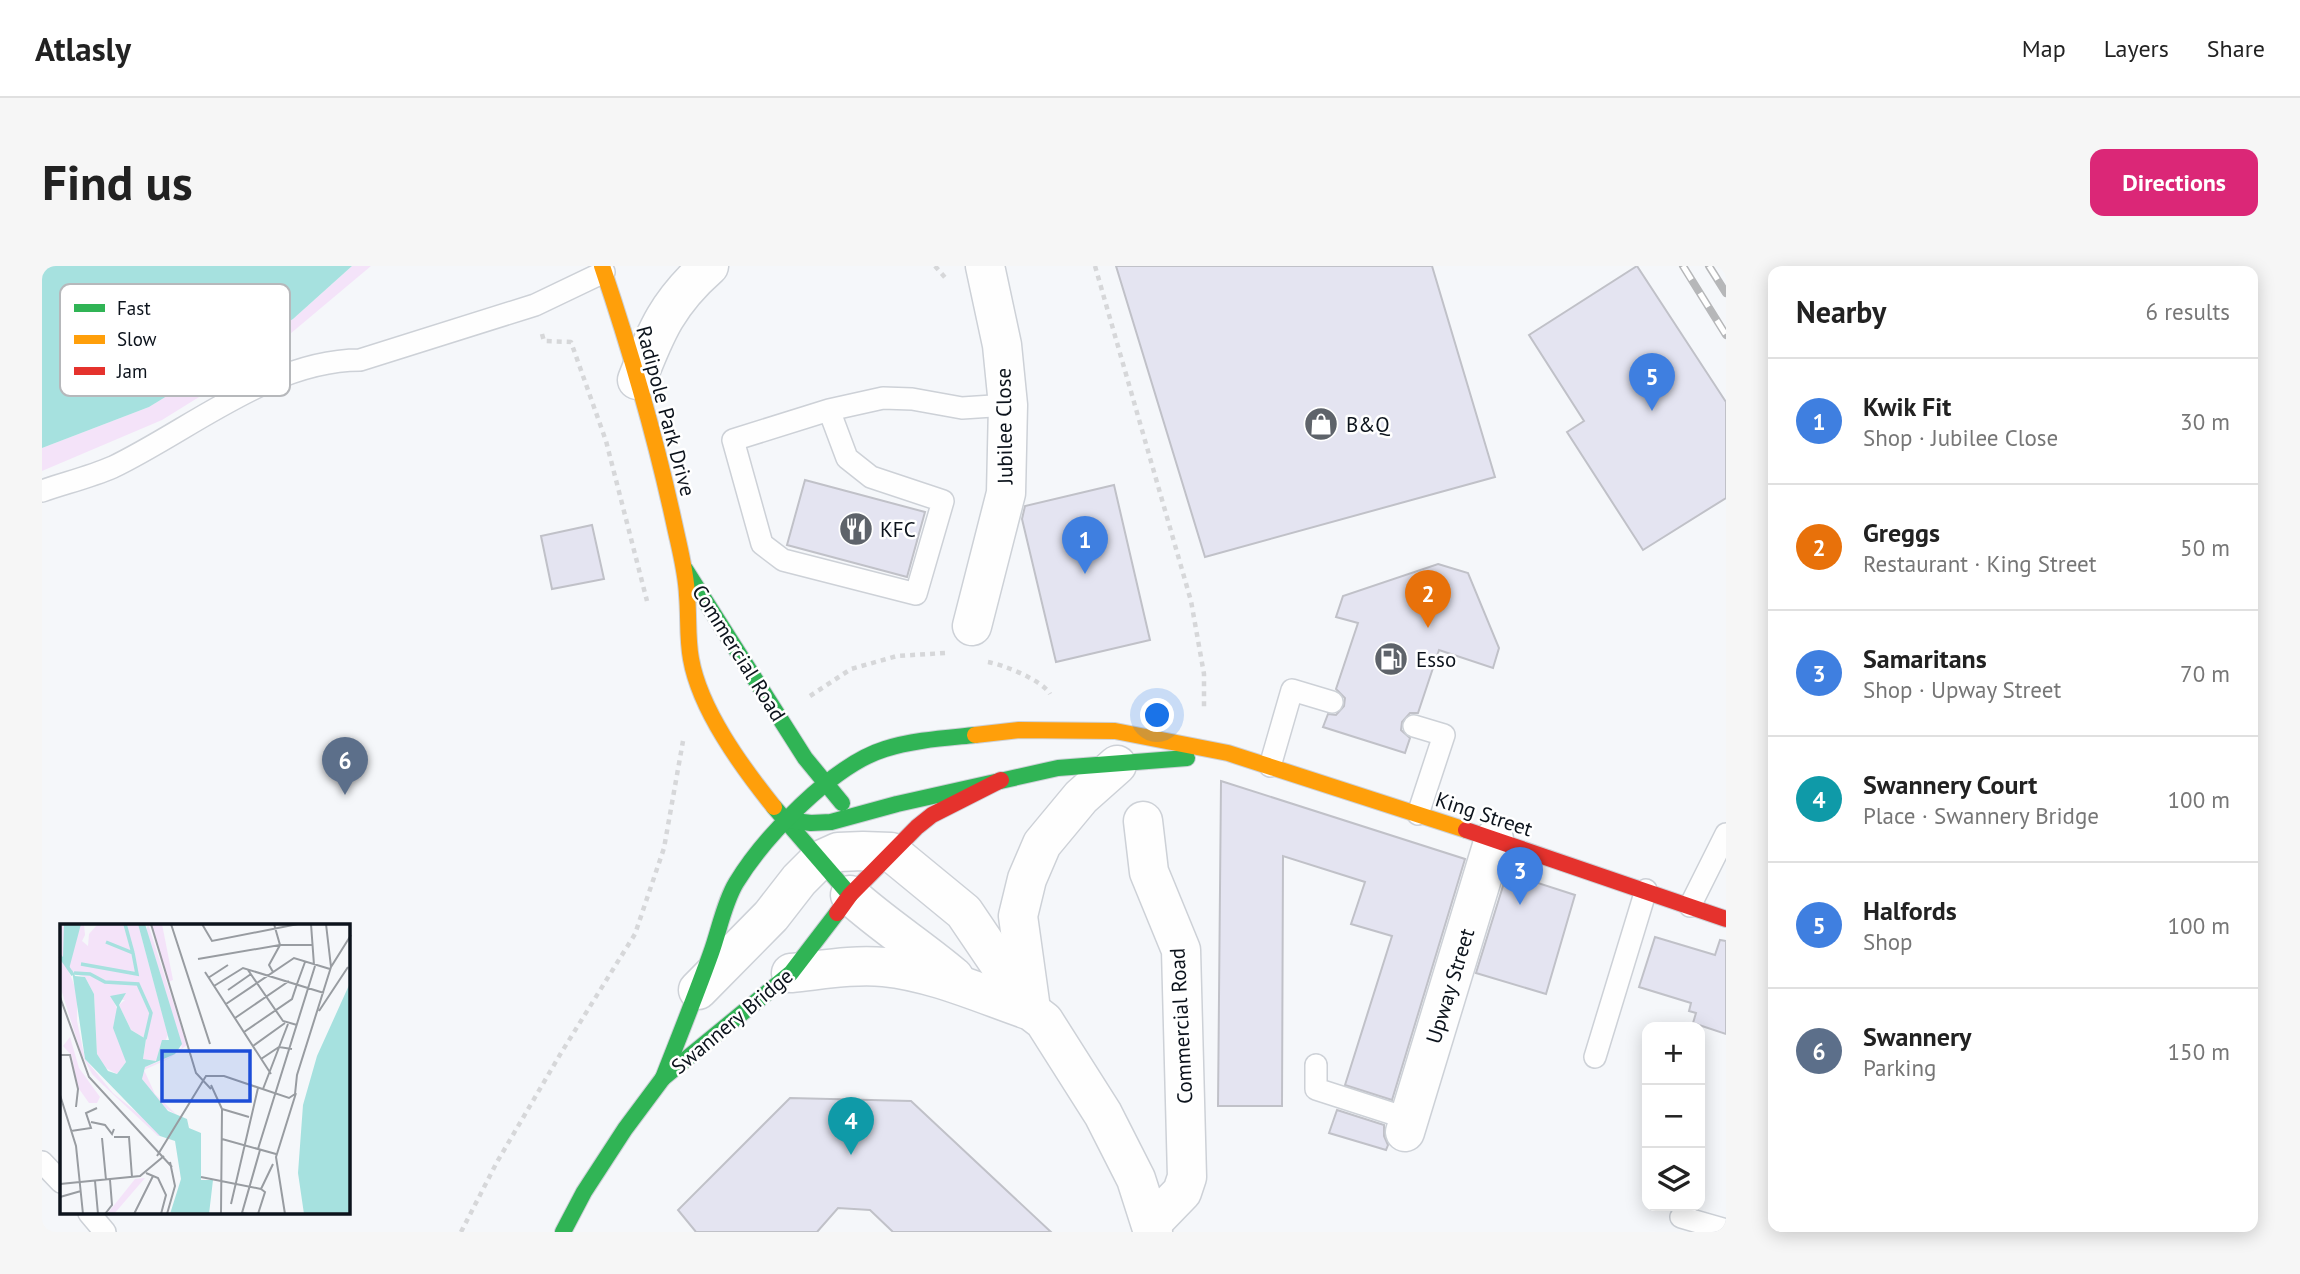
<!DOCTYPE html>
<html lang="en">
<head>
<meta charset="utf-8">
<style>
	body { margin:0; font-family:"PT Sans",sans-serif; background:#f6f6f6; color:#222 }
	.controls { position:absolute; right:21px; bottom:21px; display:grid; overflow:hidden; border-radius:14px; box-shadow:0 4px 18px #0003 }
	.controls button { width:63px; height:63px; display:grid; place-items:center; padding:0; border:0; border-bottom:2px solid #e0e0e0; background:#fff; color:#222; font:35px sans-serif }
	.you { position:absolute; left:1116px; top:450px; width:24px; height:24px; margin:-18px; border:5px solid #fff; border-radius:50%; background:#1a73e8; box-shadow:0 0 0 10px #1a73e833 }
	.badge { display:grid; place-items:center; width:46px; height:46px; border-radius:50%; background:#db2777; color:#fff; font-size:23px; font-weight:700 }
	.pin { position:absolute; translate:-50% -58px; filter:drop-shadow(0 2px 4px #0008) }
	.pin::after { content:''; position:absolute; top:37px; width:24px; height:21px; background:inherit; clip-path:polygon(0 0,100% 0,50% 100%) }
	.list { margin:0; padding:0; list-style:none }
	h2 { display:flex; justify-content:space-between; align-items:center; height:91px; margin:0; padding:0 28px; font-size:30px }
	h2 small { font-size:23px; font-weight:400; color:#767676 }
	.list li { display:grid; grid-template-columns:46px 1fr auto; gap:21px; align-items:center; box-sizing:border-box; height:126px; padding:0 28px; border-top:2px solid #e0e0e0 }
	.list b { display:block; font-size:26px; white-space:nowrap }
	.list p { margin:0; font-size:23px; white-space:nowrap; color:#767676 }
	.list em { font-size:23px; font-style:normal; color:#767676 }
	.icon { flex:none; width:38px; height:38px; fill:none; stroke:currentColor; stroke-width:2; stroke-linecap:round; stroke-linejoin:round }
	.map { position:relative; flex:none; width:1684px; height:966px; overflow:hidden; border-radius:14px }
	header { display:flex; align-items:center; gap:42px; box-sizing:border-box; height:98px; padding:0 35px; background:#fff; border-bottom:2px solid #e0e0e0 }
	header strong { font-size:33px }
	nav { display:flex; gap:38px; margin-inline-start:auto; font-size:24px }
	.intro { display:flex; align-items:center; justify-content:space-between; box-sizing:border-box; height:168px; padding:0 42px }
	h1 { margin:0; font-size:49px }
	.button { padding:18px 32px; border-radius:14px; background:#db2777; color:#fff; font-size:24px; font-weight:700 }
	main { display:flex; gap:42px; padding:0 42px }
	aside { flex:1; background:#fff; border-radius:14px; box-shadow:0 4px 18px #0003 }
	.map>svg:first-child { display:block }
</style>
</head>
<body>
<header>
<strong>Atlasly</strong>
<nav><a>Map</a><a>Layers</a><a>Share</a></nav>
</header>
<div class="intro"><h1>Find us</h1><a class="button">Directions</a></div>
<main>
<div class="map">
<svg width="1684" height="966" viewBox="0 0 1684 966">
	<rect width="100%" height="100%" fill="#f5f7fa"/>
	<!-- green -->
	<polygon fill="#f4e3f9" points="310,0 329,0 217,94 120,154 0,205 0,182 107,141 251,53"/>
	<!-- water -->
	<polygon fill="#a6e1df" points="0,0 310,0 251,53 107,141 0,182"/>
	<!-- building -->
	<g fill="#e4e4f1" stroke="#c0c1c8" stroke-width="2">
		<polygon points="1074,0 1390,0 1453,211 1163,291"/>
		<polygon points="1595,0 1684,136 1684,232 1601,284 1525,166 1542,155 1487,69"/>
		<polygon points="763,214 883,246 865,311 745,279"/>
		<polygon points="1072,219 1108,374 1014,396 980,253 983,240"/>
		<polygon points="550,259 562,313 510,323 499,270"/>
		<polygon points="1396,298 1426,307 1457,382 1451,402 1397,384 1376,447 1368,447 1360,456 1359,464 1368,472 1363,487 1281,461 1286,448 1294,449 1302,440 1303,432 1294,423 1316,357 1294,351 1301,330"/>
		<polygon points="1179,515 1423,593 1350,834 1303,819 1350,670 1309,658 1323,616 1241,590 1240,840 1176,840"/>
		<polygon points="1465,607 1533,629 1504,728 1434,707"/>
		<polygon points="1613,671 1673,689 1678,674 1684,675 1684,768 1651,757 1654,747 1647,745 1649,737 1597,721"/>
		<polygon points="748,832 869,835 1009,966 851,966 828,944 796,942 775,966 654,966 636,944"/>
		<polygon points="1295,844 1342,859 1342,870 1346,879 1344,884 1287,867"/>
	</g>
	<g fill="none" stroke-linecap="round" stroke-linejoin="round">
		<!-- lane casing -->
		<g stroke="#cdd1d7" stroke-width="24">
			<g id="lane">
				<polyline points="787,144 805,192 829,211 901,235 874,328 741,294 720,278 691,174 787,144 841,132 870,133 920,142 966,139"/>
				<path d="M0,225C23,217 48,211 71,201C148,164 229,94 318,94L493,39L562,6"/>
				<polyline points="1372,460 1402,469 1376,548"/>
				<polyline points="1228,500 1250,424 1290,436"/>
				<polyline points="1648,640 1684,568"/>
				<polyline points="1553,791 1604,624"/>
				<polyline points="1274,799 1274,823 1367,853"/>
				<polyline points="0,896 19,916"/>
				<polyline points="47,947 63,966"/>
				<polyline points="1639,951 1684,964"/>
			</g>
		</g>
		<!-- street casing -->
		<g stroke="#cdd1d7" stroke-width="41">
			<g id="street">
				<path d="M595,114C614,65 626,36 667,0"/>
				<polyline points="930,360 964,227 966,139 960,79 943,0"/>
				<polyline points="1101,555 1107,606 1139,684 1145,911 1140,926 1109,958"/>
				<path d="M808,629C841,659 878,682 912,711"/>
				<path d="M749,707C779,704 812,698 842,701C892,706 942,729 989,745L1002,755L1061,848L1094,913L1111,966"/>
				<polyline points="656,724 729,650 757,614 776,595 796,586 821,585 849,586 922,646 989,745"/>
				<polyline points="988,736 976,650 985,613 1000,578 1039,531 1075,499"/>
				<polyline points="1363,866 1452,573"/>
			</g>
		</g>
		<!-- fast casing -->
		<g stroke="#cdd1d7" stroke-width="18">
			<g id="fast">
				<polyline points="643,303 763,492 800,537"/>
				<polyline points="732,541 808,629"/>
				<polyline points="744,554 769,557 789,556 855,538 1016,502 1145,492"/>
				<path d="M621,812C637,771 654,729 669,687C677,665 682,637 694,617C722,571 791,499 843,483C871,474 904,472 933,469"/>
				<polyline points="521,966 542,926 583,863 621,812 749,707 795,647"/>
			</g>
		</g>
		<!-- slow casing -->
		<g stroke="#cdd1d7" stroke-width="18">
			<g id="slow">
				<path d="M560,0C589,86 614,173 633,261C638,284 644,306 645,329C647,351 645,372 649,393C658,444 700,501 732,541"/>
				<polyline points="933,469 977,464 1073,465 1186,487 1424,564"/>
			</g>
		</g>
		<!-- jam casing -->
		<g stroke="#cdd1d7" stroke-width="18">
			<g id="jam">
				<polyline points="1424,564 1684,653"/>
				<polyline points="795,647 808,629 875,561 890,549 959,514"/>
			</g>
		</g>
		<!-- path -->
		<g stroke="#d6d7d9" stroke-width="4.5" stroke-dasharray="5 5" stroke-linecap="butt">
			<polyline points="893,0 906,15"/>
			<polyline points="1053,0 1149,335 1162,408 1162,443"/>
			<polyline points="500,68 502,75 529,76 564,175 605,335"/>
			<path d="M946,396C962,399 1000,414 1008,428"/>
			<polyline points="768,430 809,403 855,390 903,387"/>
			<polyline points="419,966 455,896 519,787 593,668 622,582 641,475"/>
		</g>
		<!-- lane -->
		<use href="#lane" stroke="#fefefe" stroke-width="21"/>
		<!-- street -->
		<use href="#street" stroke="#fefefe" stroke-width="38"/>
		<!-- fast -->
		<use href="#fast" stroke="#30b455" stroke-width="16"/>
		<!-- slow -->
		<use href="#slow" stroke="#ff9f0a" stroke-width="16"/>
		<!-- jam -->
		<use href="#jam" stroke="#e5322d" stroke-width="16"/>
		<!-- rail casing -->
		<g stroke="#b6b7b9" stroke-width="8">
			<g id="rail">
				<polyline points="1641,0 1684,69"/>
				<polyline points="1667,0 1684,27"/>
			</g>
		</g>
		<!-- rail -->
		<use href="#rail" stroke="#fff" stroke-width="5" stroke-dasharray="16" stroke-linecap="butt"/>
	</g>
	<!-- icons -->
	<defs>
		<g id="shop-disc" transform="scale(1.75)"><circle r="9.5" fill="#5e636a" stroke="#fff"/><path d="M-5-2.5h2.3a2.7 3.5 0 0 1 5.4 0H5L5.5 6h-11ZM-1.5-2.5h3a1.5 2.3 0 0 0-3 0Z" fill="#fff"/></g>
		<g id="restaurant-disc" transform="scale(1.75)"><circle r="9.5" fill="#5e636a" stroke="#fff"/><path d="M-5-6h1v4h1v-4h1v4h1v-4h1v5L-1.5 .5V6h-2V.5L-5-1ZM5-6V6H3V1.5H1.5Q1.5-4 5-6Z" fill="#fff"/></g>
		<g id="fuel-disc" transform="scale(1.75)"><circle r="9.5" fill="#5e636a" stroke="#fff"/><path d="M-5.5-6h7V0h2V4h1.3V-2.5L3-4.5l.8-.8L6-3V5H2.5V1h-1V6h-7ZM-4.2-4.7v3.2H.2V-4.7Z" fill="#fff"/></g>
	</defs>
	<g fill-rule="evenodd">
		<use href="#shop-disc" x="1279" y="158"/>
		<use href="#restaurant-disc" x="814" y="263"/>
		<use href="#fuel-disc" x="1349" y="393"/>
	</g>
	<g text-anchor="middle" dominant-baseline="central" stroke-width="5" stroke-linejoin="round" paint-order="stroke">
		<!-- street labels -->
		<g font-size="21" fill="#0c131c" stroke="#fff">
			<text transform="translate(624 145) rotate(75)">Radipole Park Drive</text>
			<text transform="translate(962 160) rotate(-91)">Jubilee Close</text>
			<text transform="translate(697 387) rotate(58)">Commercial Road</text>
			<text transform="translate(1442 548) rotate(18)">King Street</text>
			<text transform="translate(1408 720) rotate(-73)">Upway Street</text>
			<text transform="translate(690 755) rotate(-40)">Swannery Bridge</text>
			<text transform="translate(1139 760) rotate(-93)">Commercial Road</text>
		</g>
		<!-- poi labels -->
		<g font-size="21" fill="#0c131c" stroke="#fff" text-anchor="start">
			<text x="1304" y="158">B&amp;Q</text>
			<text x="838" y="263">KFC</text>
			<text x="1374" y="393">Esso</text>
		</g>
	</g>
	<!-- overview -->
	<g transform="translate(18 658)">
		<rect width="290" height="290" fill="#f5f7fa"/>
		<path d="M0,0L5,4L6,23L10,44V29L21,0H24L25,11L22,17L28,22L29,10L38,0H78L108,111L96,137L83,135L86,115L71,106L59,81L65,76H53L58,87L56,106L66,138L57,150L44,143L37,130L34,70L25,53L9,48L17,68V97L25,135L53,169L98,206L117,191L102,182L82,155L83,146L85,143L108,134L122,124L86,8L88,0L127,121L108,135L84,146L95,170L117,191L106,212H98L43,161L32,150L21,129L0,62ZM91,0H102L113,56L108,58ZM10,113L19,144L40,173L37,179H29L17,162L12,132L3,122ZM85,254L54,290H47L75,255Z" fill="#f4e3f9"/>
		<path d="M4,0H21L9,45L3,34ZM78,0H85L122,120L115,130L85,143L82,155L108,187L127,195L129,204L141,209V256H153L149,290H110L121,255L115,217L100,212L25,135L12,46L15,52L25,53L34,70L37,130L48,147L57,150L66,138L53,104L57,83L50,72L66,69L59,81L71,106L86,115L83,135L96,137L102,116H109ZM290,59V290H244L238,249L243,181L257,132Z" fill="#a6e1df"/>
		<path fill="none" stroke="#a6e1df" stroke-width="3.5" d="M65,0L73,29M0,32L13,51M21,40L77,50L73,29L46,18M14,49L30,50L45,58L78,60L91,89L85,115"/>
		<path fill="none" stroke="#989ca1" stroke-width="2" d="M91,0L136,149L151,165M111,0L150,120M142,0L152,17L238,0M251,0L254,41M138,35L220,21L214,0M271,43L291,11M188,46L223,97L237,101M145,48L211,150M213,48L209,41L220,21H253M148,54L168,41M237,60L245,38M154,62L183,44L264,69M168,66L191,50M0,73L29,153L112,243M166,80L234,34L270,45M259,87L288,43M175,94L229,57M184,108L232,75L237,60M193,122L225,99M0,131H10L18,165L16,183M201,135L219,123L232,125M151,161L162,185L161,290M203,165L228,100M0,171L16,222L23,290M162,185L189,193M31,198L45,201L52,210L54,205M11,207L31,204L26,189L37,184M54,213H69L72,253M42,214L46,256M162,215L216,230M198,225L255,42M97,232L146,152H164L229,174L235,170L237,151L271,43L266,0M86,249L98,254L106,271L101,290M141,253L201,265M35,257L38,290M0,260L80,252L104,232M0,273L21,267M171,280L198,164M45,290L52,281L50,256M74,290L93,252M107,290L115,262L110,238M188,290L182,289L200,226M198,290L205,268L201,265L213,240M225,290L216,233L236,169"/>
		<path fill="#1d4ed8" fill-opacity="0.15" stroke="#1d4ed8" stroke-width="3.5" d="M102,127H190V177H102Z"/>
		<rect width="290" height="290" fill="none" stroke="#0c131c" stroke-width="3.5"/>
	</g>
	<!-- legend -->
	<rect x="18" y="18" width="230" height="112" rx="10" fill="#fff" stroke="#b6b8bb" stroke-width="2"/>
	<rect x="32" y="38" width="31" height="8" fill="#30b455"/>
	<rect x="32" y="69" width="31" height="9" fill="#ff9f0a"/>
	<rect x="32" y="101" width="31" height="8" fill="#e5322d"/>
	<g font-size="19" fill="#0c131c">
		<text x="75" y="49">Fast</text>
		<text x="75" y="80">Slow</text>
		<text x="75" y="112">Jam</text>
	</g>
</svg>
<div class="controls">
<button>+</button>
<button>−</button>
<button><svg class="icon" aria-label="layers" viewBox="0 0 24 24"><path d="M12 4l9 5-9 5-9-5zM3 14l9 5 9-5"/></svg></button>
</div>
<div class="you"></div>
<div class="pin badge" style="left:1043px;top:308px;background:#3f7fe0">1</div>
<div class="pin badge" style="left:1386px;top:362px;background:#e8710a">2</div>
<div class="pin badge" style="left:1478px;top:639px;background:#3f7fe0">3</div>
<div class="pin badge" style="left:809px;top:889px;background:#0f9aa8">4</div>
<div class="pin badge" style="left:1610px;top:145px;background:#3f7fe0">5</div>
<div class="pin badge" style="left:303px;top:529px;background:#5c6f8a">6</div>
</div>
<aside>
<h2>Nearby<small>6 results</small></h2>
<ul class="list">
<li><span class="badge" style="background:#3f7fe0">1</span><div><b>Kwik Fit</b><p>Shop · Jubilee Close</p></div><em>30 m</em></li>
<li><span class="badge" style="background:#e8710a">2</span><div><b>Greggs</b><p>Restaurant · King Street</p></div><em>50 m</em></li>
<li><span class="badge" style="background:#3f7fe0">3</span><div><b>Samaritans</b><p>Shop · Upway Street</p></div><em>70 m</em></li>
<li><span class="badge" style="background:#0f9aa8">4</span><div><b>Swannery Court</b><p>Place · Swannery Bridge</p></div><em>100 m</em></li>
<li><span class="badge" style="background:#3f7fe0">5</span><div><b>Halfords</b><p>Shop</p></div><em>100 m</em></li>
<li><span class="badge" style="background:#5c6f8a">6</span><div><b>Swannery</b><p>Parking</p></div><em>150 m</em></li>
</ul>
</aside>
</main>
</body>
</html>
